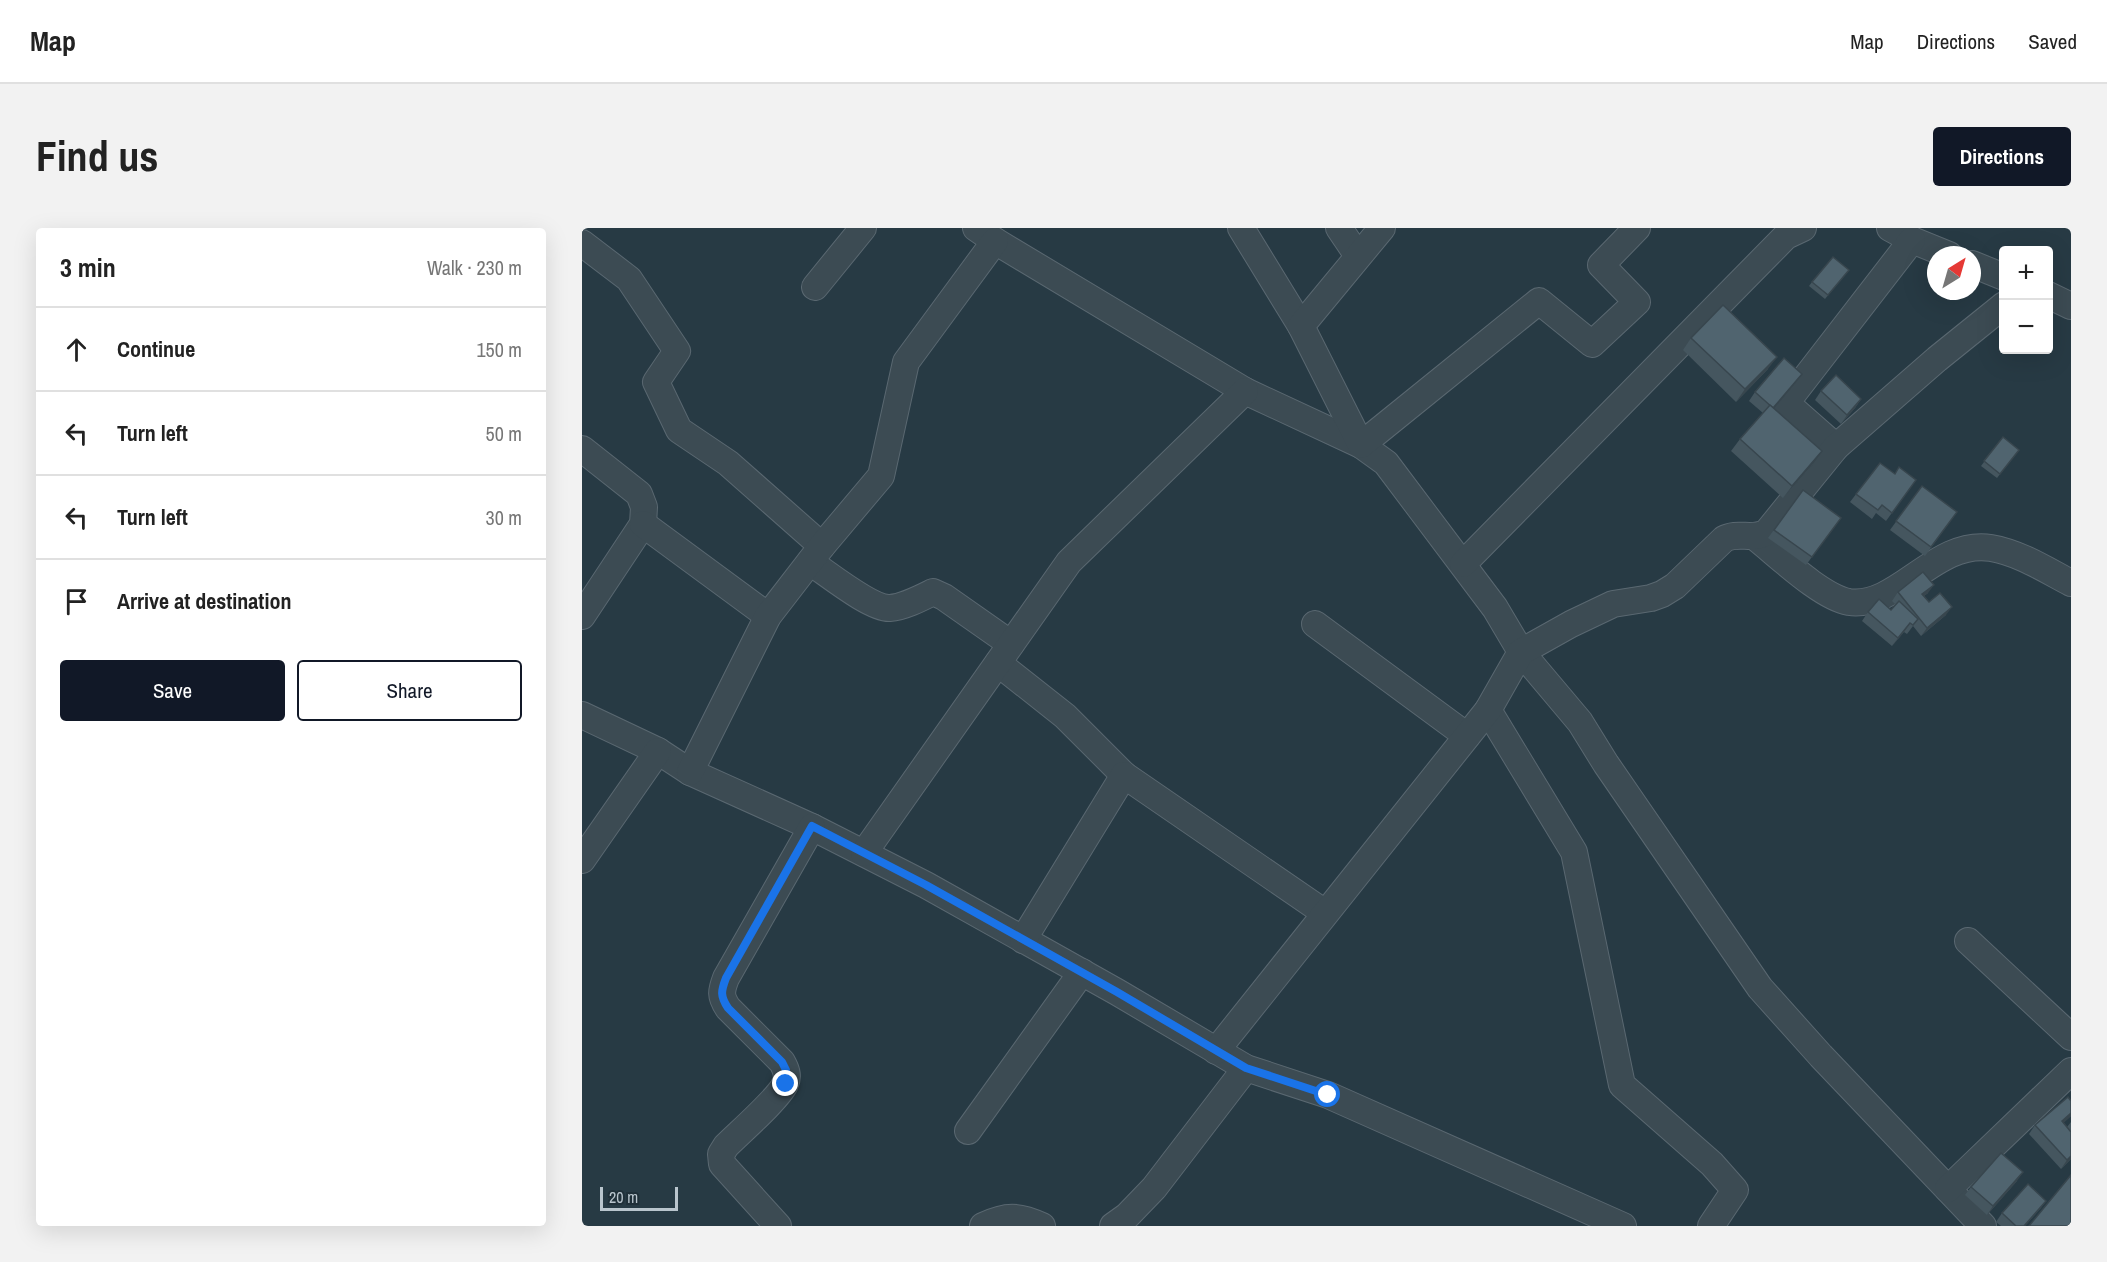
<!DOCTYPE html>
<html lang="en">
<head>
<meta charset="utf-8">
<style>
	body { margin:0; font-family:"Archivo Narrow",sans-serif; background:#f2f2f2; color:#222 }
	.controls { position:absolute; right:18px; top:18px; display:grid; overflow:hidden; border-radius:6px; box-shadow:0 6px 24px #0002 }
	.controls button { width:54px; height:54px; display:grid; place-items:center; padding:0; border:0; border-bottom:2px solid #e0e0e0; background:#fff; color:#222; font:30px sans-serif }
	.compass { position:absolute; left:1345px; top:18px; width:54px; height:54px; border-radius:50%; background:#fff; box-shadow:0 6px 24px #0002; rotate:37deg }
	.scale { position:absolute; left:18px; bottom:15px; width:78px; box-sizing:border-box; padding-left:6px; border:3px solid #b9c5cd; border-top:0; font-size:16px; line-height:21px; white-space:nowrap; color:#b9c5cd; -webkit-text-stroke:4px #203039; paint-order:stroke }
	.stop { position:absolute; width:18px; height:18px; margin:-14px; border:4px solid #1a73e8; border-radius:50%; background:#fff }
	.stop.end { background:#1a73e8; border-color:#fff; box-shadow:0 2px 6px #0008 }
	.list { margin:0; padding:0; list-style:none }
	h2 { display:flex; justify-content:space-between; align-items:center; height:78px; margin:0; padding:0 24px; font-size:26px }
	h2 small { font-size:20px; font-weight:400; color:#767676 }
	.list li { display:grid; grid-template-columns:39px 1fr auto; gap:18px; align-items:center; box-sizing:border-box; height:84px; padding:0 24px; border-top:2px solid #e0e0e0 }
	.list b { display:block; font-size:22px; white-space:nowrap }
	.list em { font-size:20px; font-style:normal; color:#767676 }
	.actions { display:flex; gap:12px; padding:18px 24px }
	.actions a { flex:1; padding:14px 0; border:2px solid #111827; border-radius:6px; text-align:center; font-size:21px; color:#111827 }
	.actions .main { background:#111827; color:#fff }
	.icon { flex:none; width:33px; height:33px; fill:none; stroke:currentColor; stroke-width:2; stroke-linecap:round; stroke-linejoin:round }
	.map { position:relative; flex:none; width:1489px; height:998px; overflow:hidden; border-radius:6px }
	header { display:flex; align-items:center; gap:36px; box-sizing:border-box; height:84px; padding:0 30px; background:#fff; border-bottom:2px solid #e0e0e0 }
	header strong { font-size:28px }
	nav { display:flex; gap:33px; margin-inline-start:auto; font-size:21px }
	.intro { display:flex; align-items:center; justify-content:space-between; box-sizing:border-box; height:144px; padding:0 36px }
	h1 { margin:0; font-size:42px }
	.button { padding:15px 27px; border-radius:6px; background:#111827; color:#fff; font-size:21px; font-weight:700 }
	main { display:flex; gap:36px; padding:0 36px }
	aside { flex:1; background:#fff; border-radius:6px; box-shadow:0 6px 24px #0002 }
	.map>svg:first-child { display:block }
</style>
</head>
<body>
<header>
<strong>Map</strong>
<nav><a>Map</a><a>Directions</a><a>Saved</a></nav>
</header>
<div class="intro"><h1>Find us</h1><a class="button">Directions</a></div>
<main>
<aside>
<h2>3 min<small>Walk · 230 m</small></h2>
<ul class="list">
<li><svg class="icon" aria-label="ahead" viewBox="0 0 24 24"><path d="M12 20V5M6 11l6-6 6 6"/></svg><div><b>Continue</b></div><em>150 m</em></li>
<li><svg class="icon" aria-label="left" viewBox="0 0 24 24"><path d="M17 20v-9H6M10 6l-5 5 5 5"/></svg><div><b>Turn left</b></div><em>50 m</em></li>
<li><svg class="icon" aria-label="left" viewBox="0 0 24 24"><path d="M17 20v-9H6M10 6l-5 5 5 5"/></svg><div><b>Turn left</b></div><em>30 m</em></li>
<li><svg class="icon" aria-label="arrive" viewBox="0 0 24 24"><path d="M6 21V4h12l-3 4 3 4H6"/></svg><div><b>Arrive at destination</b></div></li>
</ul>
<div class="actions"><a class="main">Save</a><a>Share</a></div>
</aside>
<div class="map">
<svg width="1489" height="998" viewBox="0 0 1489 998">
	<rect width="100%" height="100%" fill="#273a44"/>
	<g fill="none" stroke-linecap="round" stroke-linejoin="round">
		<!-- street casing -->
		<g stroke="#5a6871" stroke-width="28">
			<g id="street">
				<polyline points="394,0 413,13 663,163 779,217 804,235 913,380 939,424 998,494 1024,536 1178,760 1239,828 1401,998"/>
				<polyline points="659,0 719,98"/>
				<polyline points="757,0 776,28"/>
				<polyline points="800,0 719,98 779,217 957,73 1010,116 1055,74 1019,37 1055,0"/>
				<polyline points="1308,0 1330,12 1367,27"/>
				<polyline points="0,15 47,51 95,123 74,154 97,202 146,235 240,318"/>
				<polyline points="1390,36 1422,49"/>
				<polyline points="233,59 281,0"/>
				<polyline points="1466,67 1489,78"/>
				<polyline points="1254,219 1204,175 1330,12"/>
				<polyline points="0,221 57,266 62,279 61,296 0,388"/>
				<polyline points="61,296 186,388"/>
				<path d="M1173,309C1196,327 1239,369 1267,374C1316,381 1353,311 1409,320C1438,325 1464,342 1489,355"/>
				<path d="M228,334C245,345 289,381 308,380C322,379 339,370 351,364L362,369L429,416"/>
				<polyline points="881,336 1204,8 1221,0"/>
				<polyline points="733,396 885,508"/>
				<polyline points="416,435 483,488 542,547"/>
				<polyline points="906,482 992,624 1040,857 1130,936 1153,962 1129,998"/>
				<polyline points="0,487 76,523 108,544 230,599 344,657 535,764 664,840 746,867 1041,998"/>
				<polyline points="108,544 186,388 240,318 299,248 324,134 413,13"/>
				<polyline points="282,625 487,334 663,163"/>
				<polyline points="0,632 76,523"/>
				<polyline points="441,712 542,547 743,685"/>
				<polyline points="1386,713 1489,809"/>
				<path d="M634,823L906,482L939,424L989,396L1031,376L1069,370L1080,366L1093,358L1142,311C1156,303 1171,313 1185,304L1254,219L1355,131L1422,77"/>
				<polyline points="386,903 500,744"/>
				<polyline points="1366,961 1489,843"/>
				<path d="M196,998L140,936L139,926L144,918C157,905 197,870 203,856C207,848 204,841 200,834L146,780C138,768 139,763 144,750L230,599"/>
				<path d="M401,998C424,987 436,987 460,998"/>
				<polyline points="531,998 545,988 572,960 664,840"/>
			</g>
		</g>
		<!-- street -->
		<use href="#street" stroke="#3c4b53" stroke-width="26"/>
	</g>
	<!-- wall -->
	<g fill="#45565f">
		<polygon points="1267,42 1243,71 1227,58 1230,54"/>
		<polygon points="1109,110 1186,141 1154,174 1101,122"/>
		<polygon points="1220,146 1214,154 1192,180 1231,236 1201,270 1149,223 1158,211 1181,185 1167,173 1173,164"/>
		<polygon points="1239,163 1279,171 1273,180 1259,196 1233,172"/>
		<polygon points="1421,209 1437,222 1415,250 1399,238"/>
		<polygon points="1298,235 1313,246 1334,252 1304,293 1294,285 1290,291 1268,274"/>
		<polygon points="1340,258 1375,284 1343,328 1308,302"/>
		<polygon points="1221,262 1259,290 1224,337 1186,310"/>
		<polygon points="1316,364 1346,365 1342,368 1347,374 1364,387 1339,408 1331,398 1325,406 1322,404 1310,418 1280,393 1286,384 1309,382 1314,377 1310,373"/>
		<polygon points="1489,873 1489,888 1481,895 1485,899 1489,894 1489,931 1479,941 1447,906 1453,897"/>
		<polygon points="1435,953 1405,987 1383,967 1389,959"/>
		<polygon points="1464,973 1458,981 1443,998 1419,998 1414,994 1420,985"/>
	</g>
	<!-- shaded-wall -->
	<g fill="#38464e">
		<polygon points="1195,129 1186,141 1154,174 1163,161"/>
		<polygon points="1220,146 1214,154 1185,189 1191,180"/>
		<polygon points="1279,171 1273,180 1259,196 1265,187"/>
		<polygon points="1240,223 1231,236 1201,270 1210,258"/>
		<polygon points="1352,357 1346,365 1334,374 1340,366"/>
		<polygon points="1370,379 1364,387 1339,408 1345,400"/>
		<polygon points="1328,395 1322,404 1310,418 1316,410"/>
		<polygon points="1489,885 1489,888 1474,902 1480,893"/>
		<polygon points="1489,928 1489,931 1479,941 1485,932"/>
		<polygon points="1441,944 1435,953 1405,987 1411,978"/>
		<polygon points="1464,973 1458,981 1443,998 1442,998"/>
	</g>
	<!-- building -->
	<g fill="#50646f" stroke="#38464e" stroke-width="1.5">
		<polygon points="1251,29 1267,42 1246,67 1230,54"/>
		<polygon points="1141,77 1195,129 1163,161 1109,110"/>
		<polygon points="1202,130 1220,146 1191,180 1173,164"/>
		<polygon points="1254,147 1279,171 1265,187 1239,163"/>
		<polygon points="1188,177 1240,223 1210,258 1158,211"/>
		<polygon points="1421,209 1437,222 1418,246 1402,233"/>
		<polygon points="1298,235 1313,246 1317,239 1334,252 1310,285 1300,277 1296,282 1274,266"/>
		<polygon points="1340,258 1375,284 1349,319 1314,293"/>
		<polygon points="1221,262 1259,290 1230,329 1192,302"/>
		<polygon points="1341,344 1352,357 1340,366 1347,374 1358,365 1370,379 1345,400 1316,364"/>
		<polygon points="1297,371 1309,382 1317,373 1336,391 1331,397 1328,395 1316,410 1286,384"/>
		<polygon points="1486,869 1489,873 1489,885 1480,893 1489,904 1489,928 1485,932 1453,897"/>
		<polygon points="1419,925 1441,944 1411,978 1389,959"/>
		<polygon points="1489,947 1489,998 1447,998"/>
		<polygon points="1446,956 1464,973 1442,998 1434,998 1420,985"/>
	</g>
	<g fill="none" stroke-linecap="round" stroke-linejoin="round">
		<!-- route -->
		<path stroke="#1a73e8" stroke-width="8" d="M204,856V842L200,834L146,780C138,768 139,763 144,750L230,598L344,657L535,764L664,840L746,867"/>
	</g>
</svg>
<div class="controls">
<button>+</button>
<button>−</button>
</div>
<svg class="compass" viewBox="-18 -18 36 36"><path d="M0-13l5 13h-10z" fill="#e53935"/><path d="M0 13l5-13h-10z" fill="#767676"/></svg>
<div class="scale">20 m</div>
<div class="stop" style="left:746px;top:867px"></div>
<div class="stop end" style="left:204px;top:856px"></div>
</div>
</main>
</body>
</html>
